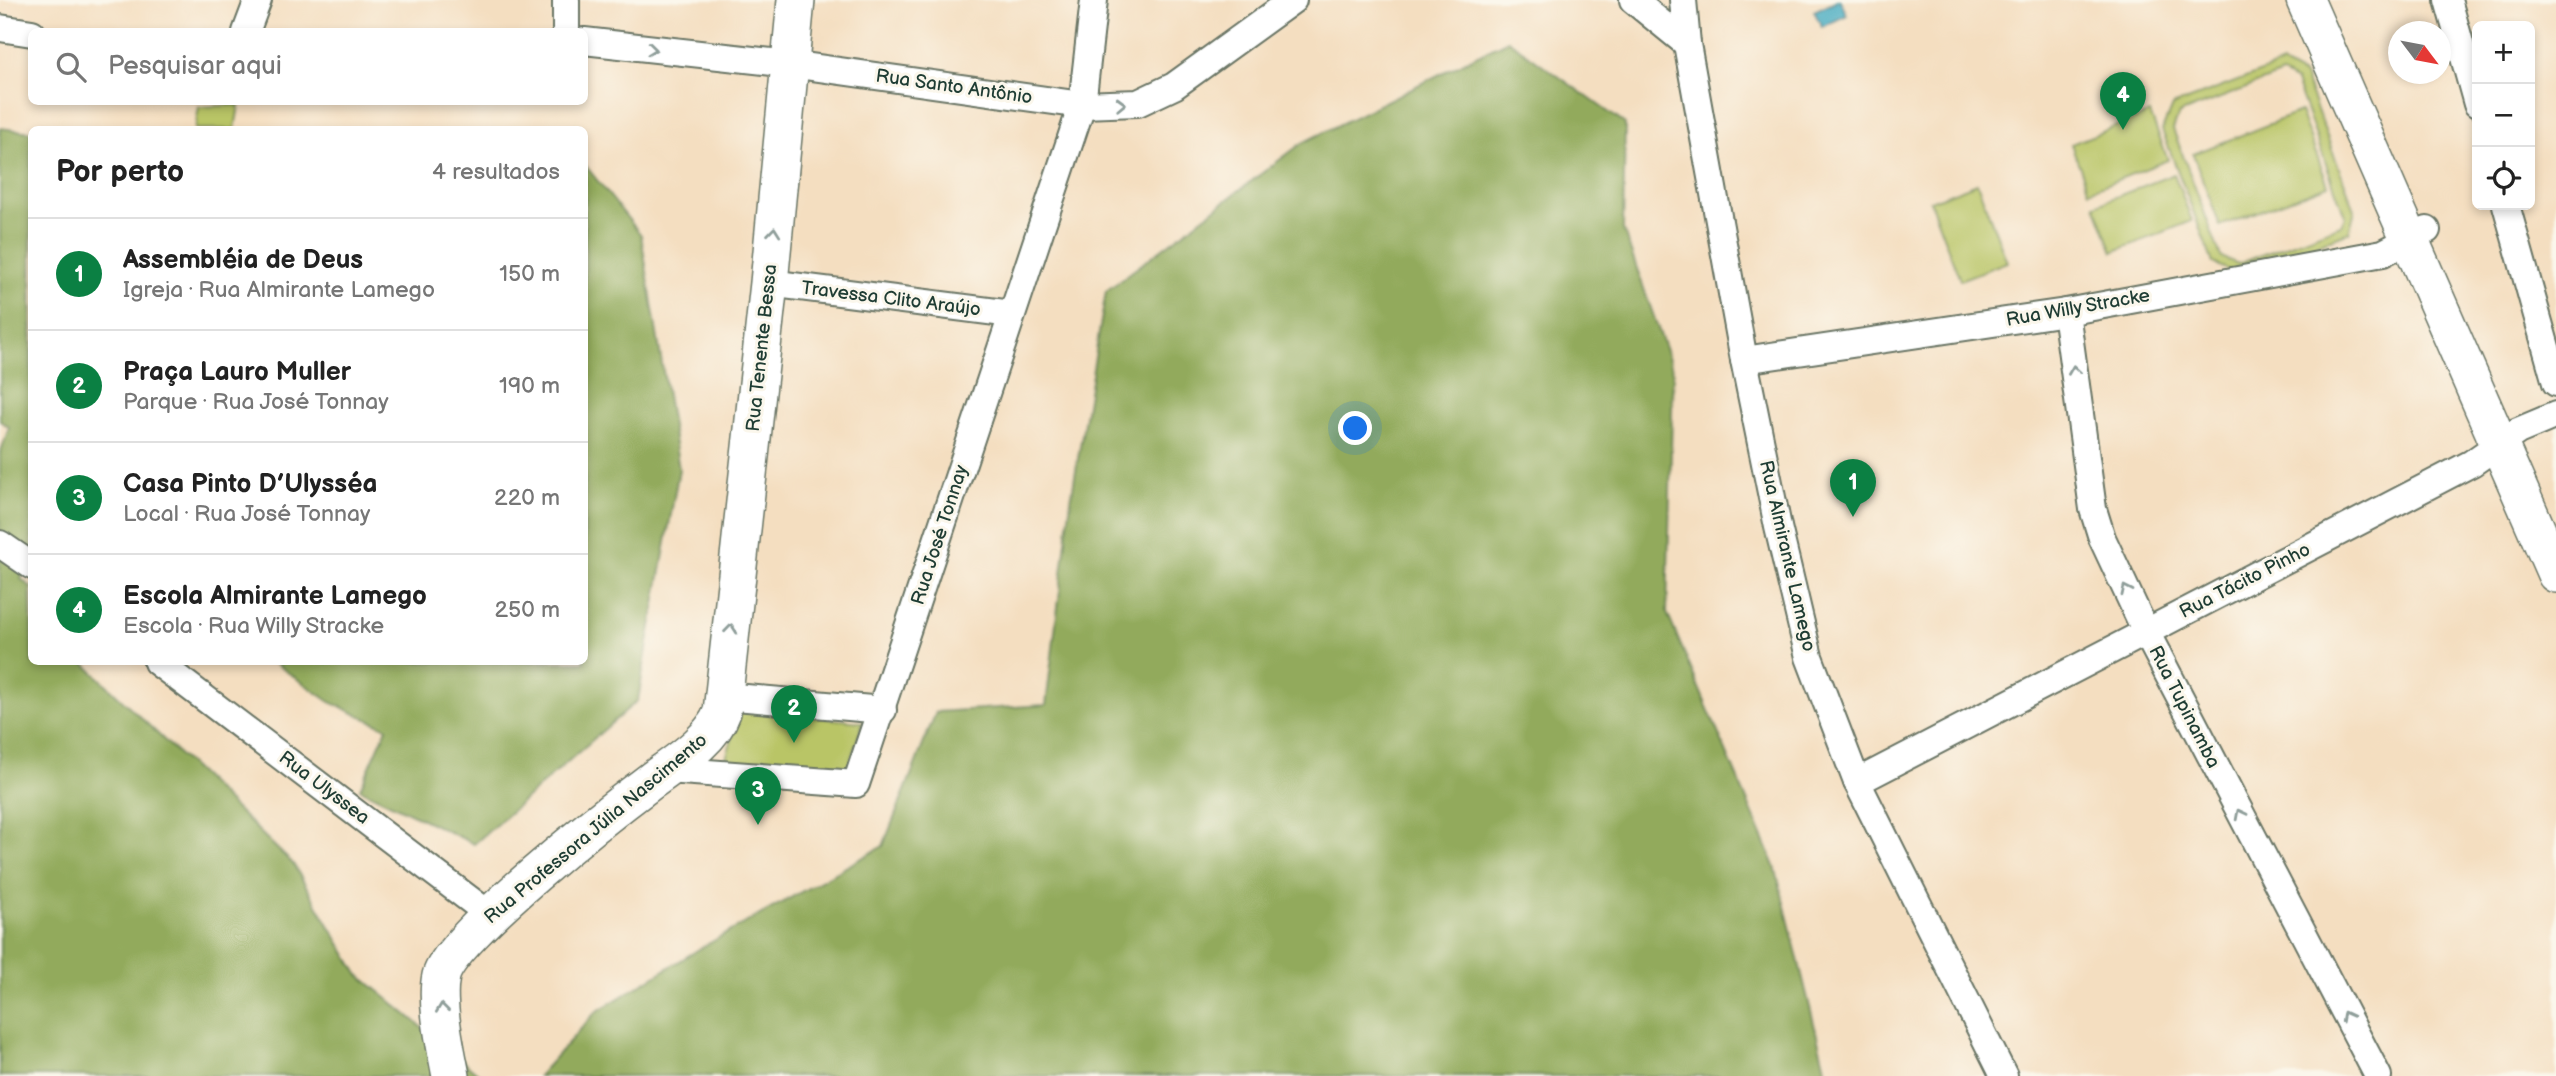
<!DOCTYPE html>
<html lang="pt">
<head>
<meta charset="utf-8">
<style>
	body { margin:0; font-family:"Balsamiq Sans",sans-serif; background:#f2f2f2; color:#222 }
	.controls { position:absolute; right:21px; top:21px; display:grid; overflow:hidden; border-radius:10px; box-shadow:0 4px 10px #0003 }
	.controls button { width:63px; height:63px; display:grid; place-items:center; padding:0; border:0; border-bottom:2px solid #e0e0e0; background:#fff; color:#222; font:35px sans-serif }
	.compass { position:absolute; left:2388px; top:21px; width:63px; height:63px; border-radius:50%; background:#fff; box-shadow:0 4px 10px #0003; rotate:122deg }
	.you { position:absolute; left:1356px; top:429px; width:24px; height:24px; margin:-18px; border:5px solid #fff; border-radius:50%; background:#1a73e8; box-shadow:0 0 0 10px #1a73e833 }
	.badge { display:grid; place-items:center; width:46px; height:46px; border-radius:50%; background:#0b8043; color:#fff; font-size:23px; font-weight:700 }
	.pin { position:absolute; translate:-50% -58px; filter:drop-shadow(0 2px 4px #0008) }
	.pin::after { content:''; position:absolute; top:37px; width:24px; height:21px; background:inherit; clip-path:polygon(0 0,100% 0,50% 100%) }
	.list { margin:0; padding:0; list-style:none }
	h2 { display:flex; justify-content:space-between; align-items:center; height:91px; margin:0; padding:0 28px; font-size:30px }
	h2 small { font-size:23px; font-weight:400; color:#767676 }
	.list li { display:grid; grid-template-columns:46px 1fr auto; gap:21px; align-items:center; box-sizing:border-box; height:112px; padding:0 28px; border-top:2px solid #e0e0e0 }
	.list b { display:block; font-size:26px; white-space:nowrap }
	.list p { margin:0; font-size:23px; white-space:nowrap; color:#767676 }
	.list em { font-size:23px; font-style:normal; color:#767676 }
	.icon { flex:none; width:38px; height:38px; fill:none; stroke:currentColor; stroke-width:2; stroke-linecap:round; stroke-linejoin:round }
	.map { position:relative; flex:none; width:2556px; height:1076px; overflow:hidden }
	.search { position:absolute; background:#fff; box-shadow:0 4px 10px #0003; left:28px; top:28px; width:560px; height:77px; display:flex; align-items:center; gap:18px; box-sizing:border-box; padding:0 24px; border-radius:10px; color:#767676; font-size:26px }
	.panel { position:absolute; background:#fff; box-shadow:0 4px 10px #0003; left:28px; top:126px; width:560px; height:539px; border-radius:10px }
	.map>svg:first-child { display:block }
</style>
</head>
<body>
<div class="map">
<svg width="2556" height="1076" viewBox="0 0 2556 1076">
	<rect width="100%" height="100%" fill="#fbf7ec"/>
	<filter id="ink" filterUnits="userSpaceOnUse"><feTurbulence type="fractalNoise" baseFrequency=".0143" numOctaves="2"/><feDisplacementMap in="SourceGraphic" scale="14" xChannelSelector="R" yChannelSelector="G"/><feConvolveMatrix kernelMatrix="1 2 1 2 8 2 1 2 1" color-interpolation-filters="sRGB"/></filter>
	<filter id="wash" filterUnits="userSpaceOnUse"><feTurbulence type="fractalNoise" baseFrequency=".00686" numOctaves="4" result="noise"/><feDisplacementMap in="SourceGraphic" scale="28" xChannelSelector="R" yChannelSelector="G"/><feGaussianBlur stdDeviation="1.57" result="paint"/><feColorMatrix in="noise" values="0 0 0 0 0 0 0 0 0 0 0 0 0 0 0 0 0 1.4 0 .05"/><feComposite in="paint" operator="in"/></filter>
	<g filter="url(#wash)">
		<rect width="100%" height="100%" fill="#f4dec0"/>
		<!-- green -->
		<g fill="#b9c566" stroke="#6c814d" stroke-width="2" fill-rule="evenodd">
			<path d="M2282,64L2304,76L2355,210L2349,232L2239,275L2213,263L2162,130L2172,106ZM2282,74L2296,82L2345,216L2341,225L2238,264L2221,257L2173,129L2179,114Z"/>
			<polygon points="239,105 235,129 195,129 199,107"/>
			<polygon points="2300,112 2328,185 2220,226 2193,154"/>
			<polygon points="2150,113 2168,160 2089,191 2071,144"/>
			<polygon points="2174,174 2192,221 2113,252 2095,205"/>
			<polygon points="1977,183 2007,262 1960,280 1930,201"/>
			<polygon points="741,710 863,722 847,771 724,764"/>
		</g>
		<!-- forest -->
		<g fill="#92aa5b" stroke="#587448" stroke-width="2">
			<polygon points="1508,40 1625,124 1623,229 1673,371 1667,613 1775,866 1827,1076 538,1076 596,1012 699,949 883,846 936,712 1046,705 1071,500 1106,291 1302,143"/>
			<polygon points="0,128 31,132 32,558 21,579 31,587 32,662 83,662 293,864 358,974 481,1076 0,1076 0,454 9,427 0,421"/>
			<polygon points="585,165 641,235 679,469 638,700 474,844 360,789 387,728 330,702 273,662 584,662"/>
		</g>
		<!-- water -->
		<polygon fill="#3fa8bf" stroke="#2f727a" stroke-width="2" points="1837,0 1840,0 1847,15 1822,27 1814,11"/>
	</g>
	<g filter="url(#ink)">
		<g fill="none" stroke-linecap="round" stroke-linejoin="round">
			<!-- street casing -->
			<g stroke="#6a7565" stroke-width="30">
				<g id="street">
					<polyline points="566,0 566,32"/>
					<polyline points="1633,0 1687,44"/>
					<polyline points="1683,0 1687,44 1744,360 1778,527 1809,657 1857,782 2004,1076"/>
					<polyline points="2448,0 2477,104"/>
					<polyline points="0,28 32,33"/>
					<polyline points="246,32 258,0"/>
					<polyline points="584,41 790,64 1082,105 1138,103 1174,86 1293,0"/>
					<polyline points="2506,205 2556,383"/>
					<polyline points="769,283 1012,314"/>
					<polyline points="2066,312 2093,509 2102,538 2146,632 2378,1076"/>
					<polyline points="1744,360 2066,312 2383,253 2427,230"/>
					<polyline points="0,544 32,566"/>
					<polyline points="157,662 490,915"/>
					<polyline points="724,696 883,710"/>
					<polyline points="667,770 856,784 1082,105 1094,0"/>
					<polyline points="1857,782 2472,463 2518,431 2556,415"/>
				</g>
			</g>
			<!-- secondary casing -->
			<g stroke="#6a7565" stroke-width="40">
				<g id="secondary">
					<polyline points="2305,0 2556,574"/>
					<path d="M451,1076C446,1049 435,1002 441,976C451,936 612,810 651,781C675,763 712,741 722,712L769,283L796,0"/>
				</g>
			</g>
			<!-- street -->
			<use href="#street" stroke="#fff" stroke-width="26"/>
			<!-- secondary -->
			<use href="#secondary" stroke="#fff" stroke-width="37"/>
		</g>
		<!-- one-way arrows -->
		<defs><path id="oneway-chevron" d="M-2-3.5L2.5 0L-2 3.5" fill="none" stroke-width="1.6" stroke-linecap="round" stroke-linejoin="round" transform="scale(1.75)"/></defs>
		<g stroke="#8f9e9a">
			<use href="#oneway-chevron" transform="translate(652 49) rotate(6)"/>
			<use href="#oneway-chevron" transform="translate(1121 104) rotate(-2)"/>
			<use href="#oneway-chevron" transform="translate(774 232) rotate(-84)"/>
			<use href="#oneway-chevron" transform="translate(2074 370) rotate(-98)"/>
			<use href="#oneway-chevron" transform="translate(2126 590) rotate(-115)"/>
			<use href="#oneway-chevron" transform="translate(731 629) rotate(-84)"/>
			<use href="#oneway-chevron" transform="translate(2240 814) rotate(-117)"/>
			<use href="#oneway-chevron" transform="translate(442 1008) rotate(-97)"/>
			<use href="#oneway-chevron" transform="translate(2346 1016) rotate(-118)"/>
		</g>
	</g>
	<g text-anchor="middle" dominant-baseline="central" stroke-width="6" stroke-linejoin="round" paint-order="stroke">
		<!-- street labels -->
		<g font-size="19" fill="#1f3d34" stroke="#fbf7ec">
			<text transform="translate(954 87) rotate(8)">Rua Santo Antônio</text>
			<text transform="translate(891 299) rotate(7)">Travessa Clito Araújo</text>
			<text transform="translate(2078 308) rotate(-10)">Rua Willy Stracke</text>
			<text transform="translate(762 348) rotate(-84)">Rua Tenente Bessa</text>
			<text transform="translate(940 535) rotate(-72)">Rua José Tonnay</text>
			<text transform="translate(1787 556) rotate(77)">Rua Almirante Lamego</text>
			<text transform="translate(2245 581) rotate(-27)">Rua Tácito Pinho</text>
			<text transform="translate(2184 707) rotate(63)">Rua Tupinamba</text>
			<text transform="translate(324 788) rotate(37)">Rua Ulyssea</text>
			<text transform="translate(596 829) rotate(-40)">Rua Professora Júlia Nascimento</text>
		</g>
	</g>
</svg>
<div class="controls">
<button>+</button>
<button>−</button>
<button><svg class="icon" aria-label="locate" viewBox="0 0 24 24"><circle cx="12" cy="12" r="6"/><path d="M12 2v4M12 18v4M2 12h4M18 12h4"/></svg></button>
</div>
<svg class="compass" viewBox="-18 -18 36 36"><path d="M0-13l5 13h-10z" fill="#e53935"/><path d="M0 13l5-13h-10z" fill="#767676"/></svg>
<div class="you"></div>
<div class="pin badge" style="left:1853px;top:517px">1</div>
<div class="pin badge" style="left:794px;top:743px">2</div>
<div class="pin badge" style="left:758px;top:825px">3</div>
<div class="pin badge" style="left:2123px;top:130px">4</div>
<div class="search"><svg class="icon" aria-label="search" viewBox="0 0 24 24"><circle cx="10" cy="10" r="6"/><path d="M15 15l6 6"/></svg>Pesquisar aqui</div>
<section class="panel">
<h2>Por perto<small>4 resultados</small></h2>
<ul class="list">
<li><span class="badge">1</span><div><b>Assembléia de Deus</b><p>Igreja · Rua Almirante Lamego</p></div><em>150 m</em></li>
<li><span class="badge">2</span><div><b>Praça Lauro Muller</b><p>Parque · Rua José Tonnay</p></div><em>190 m</em></li>
<li><span class="badge">3</span><div><b>Casa Pinto D’Ulysséa</b><p>Local · Rua José Tonnay</p></div><em>220 m</em></li>
<li><span class="badge">4</span><div><b>Escola Almirante Lamego</b><p>Escola · Rua Willy Stracke</p></div><em>250 m</em></li>
</ul>
</section>
</div>
</body>
</html>
